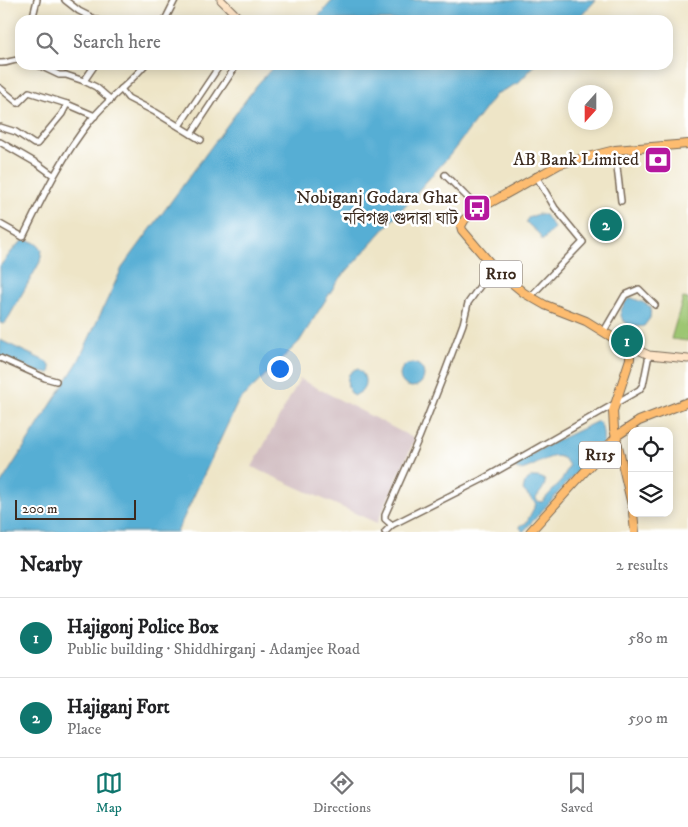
<!DOCTYPE html>
<html lang="en">
<head>
<meta charset="utf-8">
<style>
	body { margin:0; font-family:"IM FELL DW Pica","Noto Serif Bengali",serif; background:#f6f6f6; color:#202124 }
	.controls { position:absolute; right:15px; bottom:15px; display:grid; overflow:hidden; border-radius:10px; box-shadow:0 2px 12px #0003 }
	.controls button { width:45px; height:45px; display:grid; place-items:center; padding:0; border:0; border-bottom:1px solid #e0e0e0; background:#fff; color:#202124; font:25px sans-serif }
	.compass { position:absolute; left:568px; top:85px; width:45px; height:45px; border-radius:50%; background:#fff; box-shadow:0 2px 12px #0003; rotate:201deg }
	.scale { position:absolute; left:15px; bottom:12px; width:121px; box-sizing:border-box; padding-left:5px; border:2px solid #3b2a1e; border-top:0; font-size:14px; line-height:18px; white-space:nowrap; color:#3b2a1e; -webkit-text-stroke:4px #fff; paint-order:stroke }
	.you { position:absolute; left:279px; top:368px; width:18px; height:18px; margin:-12px; border:4px solid #fff; border-radius:50%; background:#1a73e8; box-shadow:0 0 0 8px #1a73e833 }
	.badge { display:grid; place-items:center; width:32px; height:32px; border-radius:50%; background:#0f766e; color:#fff; font-size:16px; font-weight:700 }
	.pin { position:absolute; translate:-50% -50%; border:2px solid #fff; box-shadow:0 1px 5px #0006 }
	.list { margin:0; padding:0; list-style:none }
	h2 { display:flex; justify-content:space-between; align-items:center; height:65px; margin:0; padding:0 20px; font-size:21px }
	h2 small { font-size:16px; font-weight:400; color:#757577 }
	.list li { display:grid; grid-template-columns:32px 1fr auto; gap:15px; align-items:center; box-sizing:border-box; height:80px; padding:0 20px; border-top:1px solid #e0e0e0 }
	.list b { display:block; font-size:19px; white-space:nowrap }
	.list p { margin:0; font-size:16px; white-space:nowrap; color:#757577 }
	.list em { font-size:16px; font-style:normal; color:#757577 }
	.icon { flex:none; width:28px; height:28px; fill:none; stroke:currentColor; stroke-width:2; stroke-linecap:round; stroke-linejoin:round }
	.map { position:relative; flex:none; width:688px; height:532px; overflow:hidden }
	.search { position:absolute; background:#fff; box-shadow:0 2px 12px #0003; left:15px; right:15px; top:15px; height:55px; display:flex; align-items:center; gap:12px; box-sizing:border-box; padding:0 18px; border-radius:15px; color:#757577; font-size:19px }
	.sheet { height:225px; background:#fff }
	nav { display:flex; justify-content:space-around; align-items:center; box-sizing:border-box; height:70px; border-top:1px solid #e0e0e0; background:#fff; font-size:14px; color:#757577 }
	nav a { display:grid; justify-items:center; gap:2px }
	nav .on { color:#0f766e }
	.map>svg:first-child { display:block }
</style>
</head>
<body>
<div class="map">
<svg width="688" height="532" viewBox="0 0 688 532">
	<rect width="100%" height="100%" fill="#fff"/>
	<filter id="ink" filterUnits="userSpaceOnUse"><feTurbulence type="fractalNoise" baseFrequency=".02" numOctaves="2"/><feDisplacementMap in="SourceGraphic" scale="10" xChannelSelector="R" yChannelSelector="G"/><feConvolveMatrix kernelMatrix="1 2 1 2 8 2 1 2 1" color-interpolation-filters="sRGB"/></filter>
	<filter id="wash" filterUnits="userSpaceOnUse"><feTurbulence type="fractalNoise" baseFrequency=".0096" numOctaves="4" result="noise"/><feDisplacementMap in="SourceGraphic" scale="20" xChannelSelector="R" yChannelSelector="G"/><feGaussianBlur stdDeviation="1.12" result="paint"/><feColorMatrix in="noise" values="0 0 0 0 0 0 0 0 0 0 0 0 0 0 0 0 0 1.4 0 .05"/><feComposite in="paint" operator="in"/></filter>
	<g filter="url(#wash)">
		<rect width="100%" height="100%" fill="#eee5c7"/>
		<!-- industrial -->
		<polygon fill="#d2bec2" points="300,379 415,439 377,523 252,467"/>
		<!-- green -->
		<polygon fill="#9dc672" stroke="#6c7848" points="683,298 688,299 688,341 671,339"/>
		<!-- water -->
		<g fill="#57aed4" stroke="#496c79">
			<polygon points="333,0 596,0 577,20 315,20"/>
			<polygon points="275,65 535,65 518,83 496,94 450,155 337,282 299,342 238,402 177,532 0,532 0,485 78,362 122,268 256,86"/>
			<polygon points="538,214 545,215 554,228 542,241 539,234 526,222 528,218"/>
			<path d="M24,240C33,241 37,243 42,250L40,262L9,317L4,324L0,323V266L16,246Z"/>
			<path d="M632,298L644,303L651,307L650,318L644,326C636,328 622,325 621,315C620,310 624,304 627,300Z"/>
			<path d="M0,340L45,361C50,365 52,367 50,373C37,375 12,360 0,356Z"/>
			<circle cx="412" cy="375" r="12"/>
			<path d="M355,369H358C366,375 367,383 362,391L354,396C347,389 346,383 349,374Z"/>
			<path d="M598,421C603,425 604,436 603,443L523,532L519,526L526,523L536,504L523,490L525,483L532,477C554,476 543,489 536,498L537,501L542,502L562,480L569,466C558,442 536,470 518,470L514,467L515,464L548,445Z"/>
		</g>
	</g>
	<g filter="url(#ink)">
		<g fill="none" stroke-linecap="round" stroke-linejoin="round">
			<!-- street casing -->
			<g stroke="#7a6b59" stroke-width="8">
				<g id="street">
					<polyline points="65,0 79,11 97,20"/>
					<polyline points="32,20 37,0"/>
					<polyline points="165,20 175,0"/>
					<path d="M0,63C8,64 13,59 20,60"/>
					<polyline points="38,65 59,75 66,75 84,81 96,87 111,100"/>
					<polyline points="84,81 95,65"/>
					<polyline points="0,88 18,103 29,92 67,104 95,116"/>
					<polyline points="121,89 128,98 155,112 201,140"/>
					<polyline points="179,126 220,65"/>
					<polyline points="0,127 16,132 34,144 37,144 62,114 67,104"/>
					<polyline points="191,134 234,69"/>
					<polyline points="0,142 38,164 53,175"/>
					<polyline points="615,150 621,201"/>
					<polyline points="445,175 479,209"/>
					<path d="M0,224L23,237C43,196 62,156 91,120C107,100 128,85 145,65"/>
					<polyline points="495,269 480,286 468,303 463,324 445,372 419,438 385,515 385,519 392,525 481,480 639,390 643,385 649,355"/>
					<polyline points="530,297 583,242 555,208 536,176"/>
					<polyline points="604,331 625,295 639,289 655,305"/>
					<polyline points="0,358 45,378 56,381"/>
					<polyline points="385,532 392,525"/>
				</g>
			</g>
			<!-- secondary casing -->
			<g stroke="#7a6b59" stroke-width="9">
				<g id="secondary">
					<polyline points="221,0 241,20"/>
					<polyline points="627,345 649,355 688,359"/>
				</g>
			</g>
			<!-- primary casing -->
			<g stroke="#7a6b59" stroke-width="10">
				<g id="primary">
					<polyline points="632,505 614,429 613,411 630,359 630,350 628,347 586,321 545,305 524,293 495,269 462,230 461,226 465,219 479,209 560,164 615,150 688,144"/>
					<polyline points="633,513 635,532"/>
					<polyline points="530,532 618,435 639,421 688,402"/>
				</g>
			</g>
			<!-- street -->
			<use href="#street" stroke="#fff" stroke-width="5"/>
			<!-- secondary -->
			<use href="#secondary" stroke="#fee4c6" stroke-width="7"/>
			<!-- primary -->
			<use href="#primary" stroke="#fdbc70" stroke-width="8"/>
		</g>
	</g>
	<!-- icons -->
	<defs>
		<g id="bank-square" transform="scale(1.4375)"><rect x="-9" y="-9" width="18" height="18" rx="4" fill="#b5179e" stroke="#fff"/><path d="M-6-4H6V4H-6ZM0-2.3a2.3 2.3 0 1 0 0 4.6a2.3 2.3 0 1 0 0-4.6Z" fill="#fff"/></g>
		<g id="bus-square" transform="scale(1.4375)"><rect x="-9" y="-9" width="18" height="18" rx="4" fill="#b5179e" stroke="#fff"/><path d="M-5-6H5V4H4V6H2V4H-2V6H-4V4H-5ZM-3.5-4V0h7V-4ZM-3.5 1.2v1.5H-2V1.2ZM2 1.2v1.5H3.5V1.2Z" fill="#fff"/></g>
	</defs>
	<g fill-rule="evenodd">
		<use href="#bank-square" x="658" y="160"/>
		<use href="#bus-square" x="477" y="208"/>
	</g>
	<g text-anchor="middle" dominant-baseline="central" stroke-width="5" stroke-linejoin="round" paint-order="stroke">
		<!-- shield labels -->
		<g fill="#fff" stroke="#766a62" stroke-width="1">
			<rect x="480" y="260.5" width="42" height="27" rx="4"/>
			<rect x="579" y="441.5" width="42" height="27" rx="4"/>
		</g>
		<g font-size="16" font-weight="bold" fill="#3b2a1e">
			<text x="501" y="274">R110</text>
			<text x="600" y="455">R115</text>
		</g>
		<!-- poi labels -->
		<g font-size="18" fill="#3b2a1e" stroke="#fff" text-anchor="end">
			<text x="639" y="160">AB Bank Limited</text>
			<text x="458" y="198">Nobiganj Godara Ghat<tspan x="458" dy="21">নবিগঞ্জ গুদারা ঘাট</tspan></text>
		</g>
	</g>
</svg>
<div class="controls">
<button><svg class="icon" aria-label="locate" viewBox="0 0 24 24"><circle cx="12" cy="12" r="6"/><path d="M12 2v4M12 18v4M2 12h4M18 12h4"/></svg></button>
<button><svg class="icon" aria-label="layers" viewBox="0 0 24 24"><path d="M12 4l9 5-9 5-9-5zM3 14l9 5 9-5"/></svg></button>
</div>
<svg class="compass" viewBox="-18 -18 36 36"><path d="M0-13l5 13h-10z" fill="#e53935"/><path d="M0 13l5-13h-10z" fill="#757577"/></svg>
<div class="scale">200 m</div>
<div class="you"></div>
<div class="pin badge" style="left:627px;top:341px">1</div>
<div class="pin badge" style="left:606px;top:225px">2</div>
<div class="search"><svg class="icon" aria-label="search" viewBox="0 0 24 24"><circle cx="10" cy="10" r="6"/><path d="M15 15l6 6"/></svg>Search here</div>
</div>
<section class="sheet">
<h2>Nearby<small>2 results</small></h2>
<ul class="list">
<li><span class="badge">1</span><div><b>Hajigonj Police Box</b><p>Public building · Shiddhirganj - Adamjee Road</p></div><em>580 m</em></li>
<li><span class="badge">2</span><div><b>Hajiganj Fort</b><p>Place</p></div><em>590 m</em></li>
</ul>
</section>
<nav>
<a class="on"><svg class="icon" aria-label="map" viewBox="0 0 24 24"><path d="M3 6l6-2 6 2 6-2v14l-6 2-6-2-6 2zM9 4v14M15 6v14"/></svg>Map</a>
<a><svg class="icon" aria-label="directions" viewBox="0 0 24 24"><path d="M12 3l9 9-9 9-9-9zM9 14v-3h6M13 9l2 2-2 2"/></svg>Directions</a>
<a><svg class="icon" aria-label="saved" viewBox="0 0 24 24"><path d="M7 4h10v16l-5-4-5 4z"/></svg>Saved</a>
</nav>
</body>
</html>
